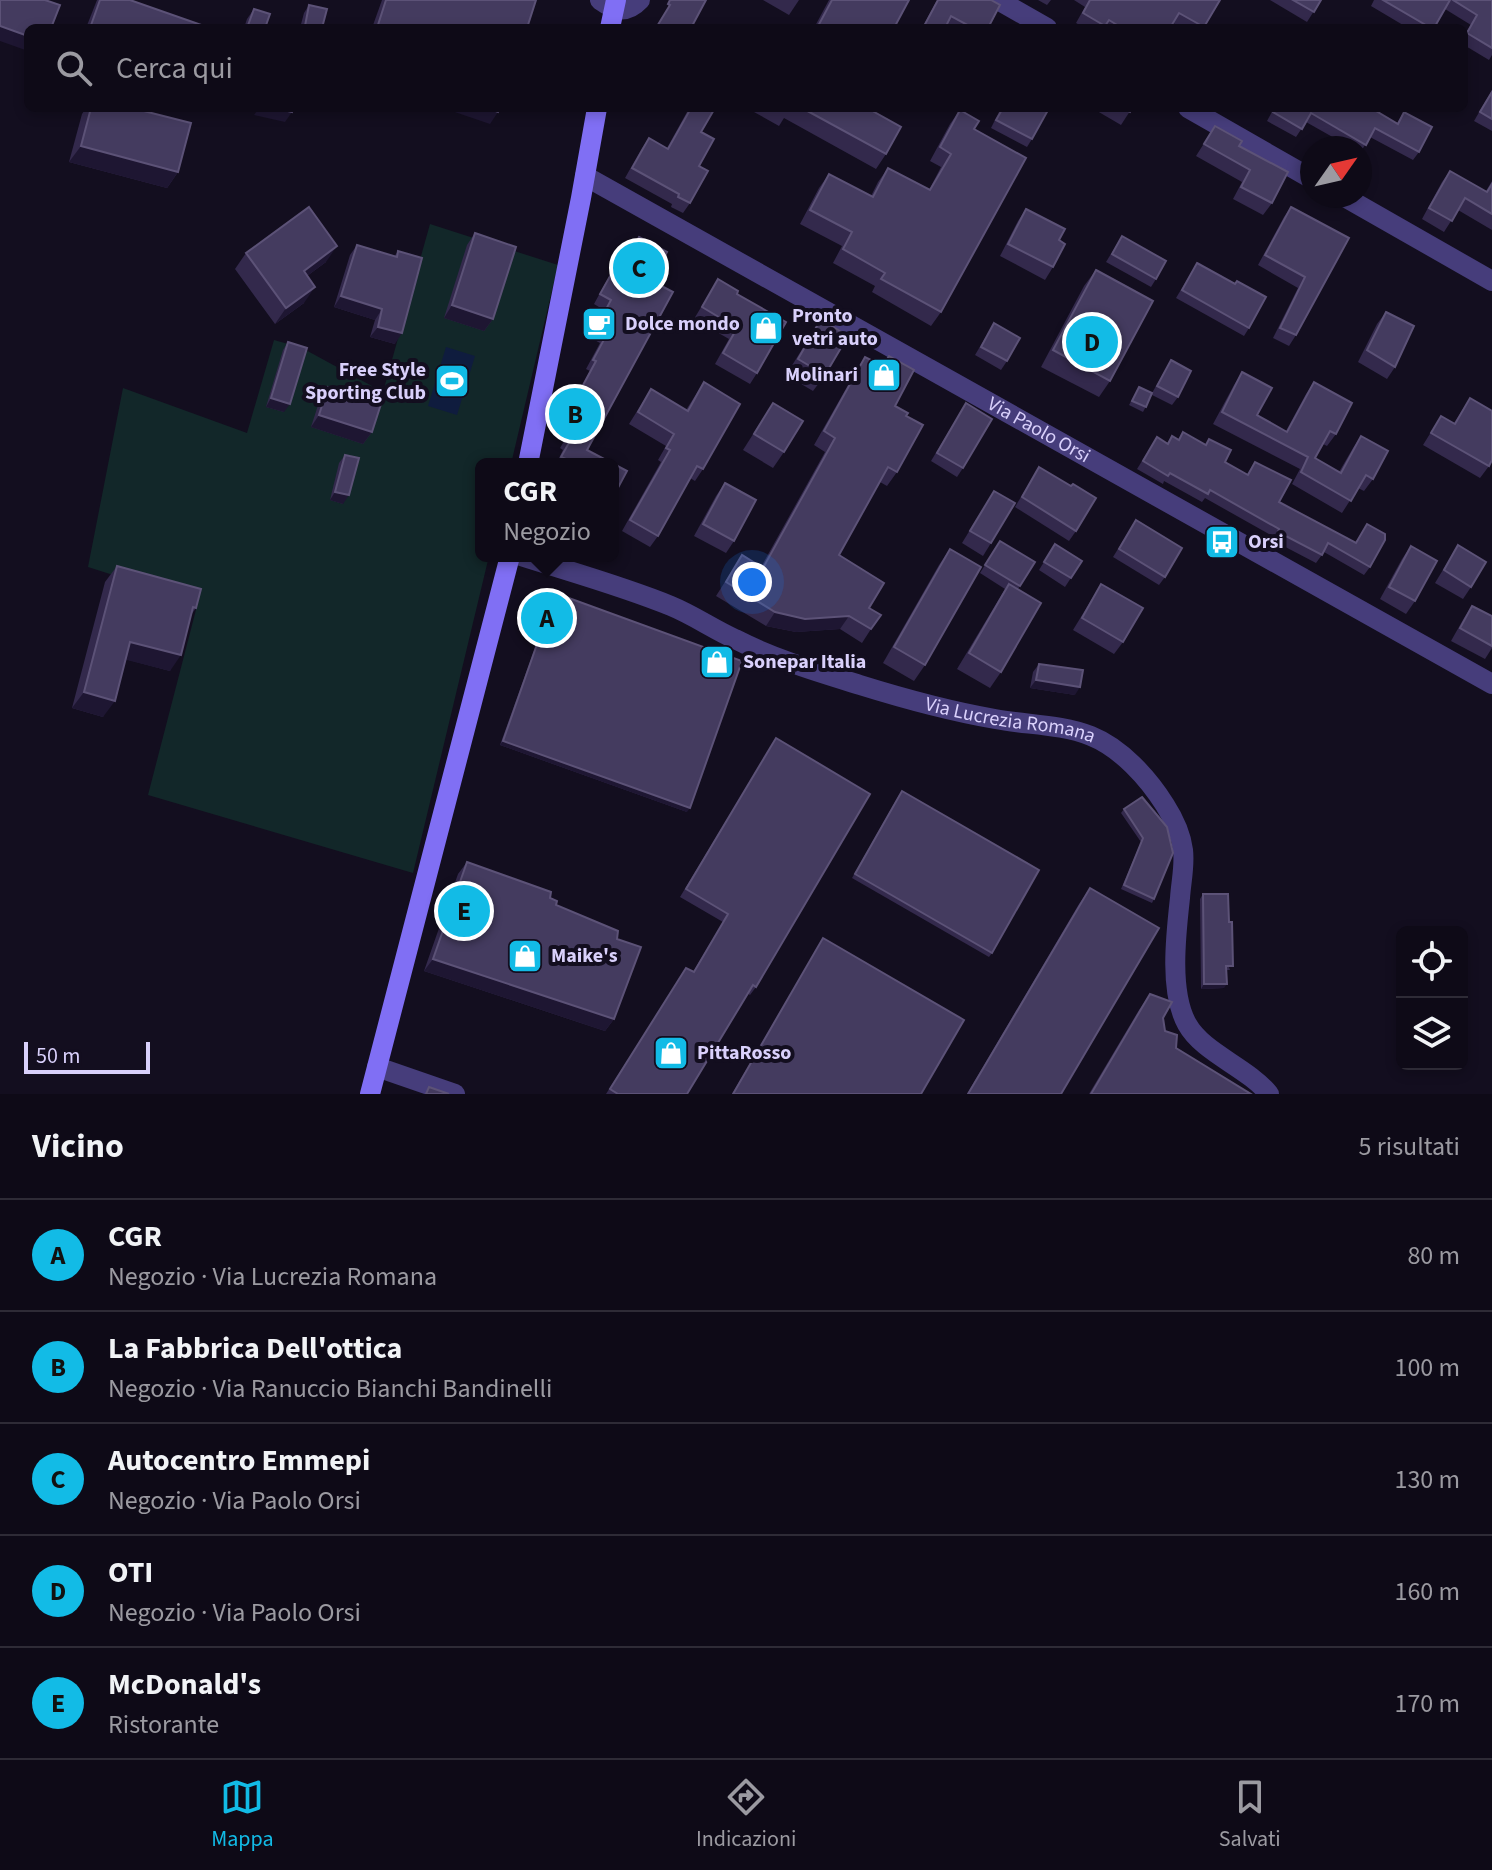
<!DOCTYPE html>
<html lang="it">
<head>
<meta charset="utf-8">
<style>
	body { margin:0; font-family:"Source Sans 3",sans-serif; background:#171320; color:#f1f3f6 }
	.controls { position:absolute; right:24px; bottom:24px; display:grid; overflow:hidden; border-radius:12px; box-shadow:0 4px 12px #0003 }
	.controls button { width:72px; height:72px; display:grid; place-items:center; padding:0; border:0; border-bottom:2px solid #2e2b36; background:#0e0a17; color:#f1f3f6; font:40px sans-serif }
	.compass { position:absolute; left:1300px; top:136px; width:72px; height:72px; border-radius:50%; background:#0e0a17; box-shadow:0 4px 12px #0003; rotate:56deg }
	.scale { position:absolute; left:24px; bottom:20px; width:126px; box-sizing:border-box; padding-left:8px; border:4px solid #d9d0fb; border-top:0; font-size:22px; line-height:28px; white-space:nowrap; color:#d9d0fb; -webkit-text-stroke:6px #130e1f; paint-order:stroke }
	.you { position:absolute; left:752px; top:582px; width:28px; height:28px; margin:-20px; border:6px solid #fff; border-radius:50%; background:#1a73e8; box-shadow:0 0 0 12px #1a73e833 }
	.badge { display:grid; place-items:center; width:52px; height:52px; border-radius:50%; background:#12bbe6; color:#111; font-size:26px; font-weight:700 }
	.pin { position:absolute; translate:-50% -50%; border:4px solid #fff; box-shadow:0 2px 8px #0006 }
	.popup { position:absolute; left:475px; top:458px; width:144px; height:104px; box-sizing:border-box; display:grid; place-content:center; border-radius:12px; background:#0e0a17; filter:drop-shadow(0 2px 6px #0005); font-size:26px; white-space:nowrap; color:#9b9aa1 }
	.popup b { font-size:30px; color:#f1f3f6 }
	.popup::after { content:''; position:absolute; left:50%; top:100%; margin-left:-16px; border:16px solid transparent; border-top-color:#0e0a17 }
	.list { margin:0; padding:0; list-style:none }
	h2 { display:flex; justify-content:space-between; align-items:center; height:104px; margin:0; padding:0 32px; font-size:34px }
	h2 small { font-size:26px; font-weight:400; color:#9b9aa1 }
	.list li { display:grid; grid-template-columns:52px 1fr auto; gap:24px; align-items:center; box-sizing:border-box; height:112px; padding:0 32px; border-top:2px solid #2e2b36 }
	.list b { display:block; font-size:30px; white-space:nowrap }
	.list p { margin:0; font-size:26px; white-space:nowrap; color:#9b9aa1 }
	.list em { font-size:26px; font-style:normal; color:#9b9aa1 }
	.icon { flex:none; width:44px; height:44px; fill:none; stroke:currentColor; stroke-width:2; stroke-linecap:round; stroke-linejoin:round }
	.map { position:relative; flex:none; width:1492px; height:1094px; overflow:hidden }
	.search { position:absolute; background:#0e0a17; box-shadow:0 4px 12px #0003; left:24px; right:24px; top:24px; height:88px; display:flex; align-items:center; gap:20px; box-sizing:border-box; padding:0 28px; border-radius:12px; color:#9b9aa1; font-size:30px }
	.sheet { height:664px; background:#0e0a17 }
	nav { display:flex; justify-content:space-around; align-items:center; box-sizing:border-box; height:112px; border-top:2px solid #2e2b36; background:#0e0a17; font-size:22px; color:#9b9aa1 }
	nav a { display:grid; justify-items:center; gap:4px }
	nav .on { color:#12bbe6 }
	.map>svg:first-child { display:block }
</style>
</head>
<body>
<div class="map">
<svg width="1492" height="1094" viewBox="0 0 1492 1094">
	<rect width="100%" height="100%" fill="#130e1f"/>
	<!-- green -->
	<polygon fill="#122729" points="430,224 558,265 511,464 481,464 481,556 489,556 413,873 148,795 198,602 88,567 123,388 247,433 274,340 302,348 383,392"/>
	<!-- water -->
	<polygon fill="#0f1c3e" points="446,347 475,356 457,415 428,406"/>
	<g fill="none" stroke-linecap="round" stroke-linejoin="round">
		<!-- street -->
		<g stroke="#463d7b" stroke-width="20">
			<path d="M600,0C614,10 626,15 640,0"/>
			<polyline points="998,0 1047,28"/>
			<polyline points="1188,108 1312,179"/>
			<path id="s1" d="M585,176L1492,684"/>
			<polyline points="1343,196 1492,281"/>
			<path id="s2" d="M521,556C571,572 622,586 671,606C693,615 713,629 735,639C774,659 818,672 860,685C905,699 949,711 995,719C1026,725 1061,724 1091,736C1121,748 1148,778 1165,805C1174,819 1181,834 1183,850C1185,866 1181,882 1180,898C1176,934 1169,992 1187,1024C1203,1053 1247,1067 1269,1094"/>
			<polyline points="377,1067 455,1094"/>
		</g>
		<!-- secondary -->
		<g stroke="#806ff4" stroke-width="20">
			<polyline points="610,28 616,0"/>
			<polyline points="528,464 581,198 597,108"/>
			<polyline points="370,1094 510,556"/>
		</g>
	</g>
	<!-- wall -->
	<g fill="#33294c">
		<polygon points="97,0 130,0 207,28 86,28"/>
		<polygon points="382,0 536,0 527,28 372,28"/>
		<polygon points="763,0 799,0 789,15"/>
		<polygon points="829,0 909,0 894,28 814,28"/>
		<polygon points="937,0 991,0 988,28 953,28 947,25 945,28 922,28"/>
		<polygon points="1038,0 1051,0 1047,5"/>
		<polygon points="1074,0 1220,0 1204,28 1182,28 1173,23 1170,28 1085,28 1076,23 1085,7"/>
		<polygon points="1270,0 1321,0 1307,22"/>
		<polygon points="1374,0 1492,0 1492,55 1489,60 1464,45 1464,36 1471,25 1445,9 1434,28 1408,28 1371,6"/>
		<polygon points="309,5 322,28 300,28 304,13"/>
		<polygon points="254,9 265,28 244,28 247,19"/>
		<polygon points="1492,90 1492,131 1474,121"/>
		<polygon points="86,108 132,108 178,172 167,188 69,162 82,114"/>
		<polygon points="681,108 715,108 701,132 699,166 690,203 683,213 671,207 672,204 625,178 642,148 649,138 667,148 687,112"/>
		<polygon points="756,108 867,108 886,154 876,169 784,118 779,126 754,112"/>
		<polygon points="1001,108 1040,108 1032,139 1027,147 991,128"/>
		<polygon points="1092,108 1132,108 1121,125"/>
		<polygon points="1274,108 1371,108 1397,123 1404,112 1419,152 1413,160 1370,137 1360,153 1360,148 1352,148 1306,122 1296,137 1267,121"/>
		<polygon points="960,110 974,129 941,312 931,326 872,292 875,286 833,263 842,246 800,224 819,188 829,174 871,196 878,182 888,168 929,190 941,167 930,161 950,124"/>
		<polygon points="1215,126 1239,146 1272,203 1263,215 1233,199 1242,182 1196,156"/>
		<polygon points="1450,171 1486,191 1492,181 1492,230 1458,210 1444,232 1422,219 1442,182"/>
		<polygon points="1291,207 1349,238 1296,335 1289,346 1273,338 1298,288 1258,265 1284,217"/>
		<polygon points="1026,209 1059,240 1053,267 1045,280 1000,256 1018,221"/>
		<polygon points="475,233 493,319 484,331 444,318 467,245"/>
		<polygon points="1122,236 1156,279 1151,287 1106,262"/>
		<polygon points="639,237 652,281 587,450 613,464 556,464 563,450 560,448 573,426 568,423 580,401 575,398 590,371 586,369 600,343 589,337 604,310 594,304 612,271 618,262 623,265"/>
		<polygon points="357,245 394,257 398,251 395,344 370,337 375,320 334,307 350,255"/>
		<polygon points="246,253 326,262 307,276 304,303 275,324 235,269"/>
		<polygon points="1197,263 1249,328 1244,336 1176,298"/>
		<polygon points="1096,270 1110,381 1099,397 1041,367 1084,286"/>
		<polygon points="718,279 737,294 757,373 750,384 715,364 729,339 694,319"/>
		<polygon points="1386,312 1395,367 1387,379 1358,362 1377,324"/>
		<polygon points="821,319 825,375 813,391 786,375"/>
		<polygon points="994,323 1007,361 1001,370 975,355"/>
		<polygon points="288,342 284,412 266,407 283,350"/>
		<polygon points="889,356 895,406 906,416 897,472 887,486 880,482 839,555 869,608 871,629 862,643 840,629 796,632 766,626 716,596 742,555 761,567 825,452 814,445 856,371 865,357 882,366"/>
		<polygon points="1171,360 1178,397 1172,405 1152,395 1143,412 1129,405 1139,387 1152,393"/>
		<polygon points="1242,372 1257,415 1286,431 1306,394 1314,382 1336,434 1327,446 1323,444 1315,458 1339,472 1353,448 1361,436 1373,479 1364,491 1358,488 1342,513 1292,484 1300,469 1213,424 1234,385"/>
		<polygon points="704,382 703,469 695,481 690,478 658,536 650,547 622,531 661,462 658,460 666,446 629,424 651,389 686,410"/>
		<polygon points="328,387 372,432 363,444 311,427 320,399"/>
		<polygon points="1470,398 1489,466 1480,478 1423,445 1441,416 1454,423"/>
		<polygon points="773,403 784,452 773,468 743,450"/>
		<polygon points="966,403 963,468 957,477 931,461"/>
		<polygon points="1183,432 1225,462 1247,474 1255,462 1279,502 1355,543 1367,524 1370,567 1364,575 1324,552 1316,563 1272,540 1274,537 1205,498 1202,502 1164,481 1163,484 1137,469 1157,437 1167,443 1172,436 1178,440"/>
		<polygon points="345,455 343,504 330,500 339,463"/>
		<polygon points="1039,467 1076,531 1069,541 1015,507"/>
		<polygon points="725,483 734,541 726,553 694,536 716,496"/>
		<polygon points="994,491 991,543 983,556 962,543"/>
		<polygon points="1136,520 1165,577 1159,585 1113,557"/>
		<polygon points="1000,541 1035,562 1018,589 1001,672 990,688 957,669 1005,589 980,573"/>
		<polygon points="1055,544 1082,561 1065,587 1039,570"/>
		<polygon points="1458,545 1471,587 1463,599 1435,583"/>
		<polygon points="1411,546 1415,601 1406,614 1380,599 1402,559"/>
		<polygon points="950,549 925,665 914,681 883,663 939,565"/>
		<polygon points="117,566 196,608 191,615 170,671 125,659 103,717 72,708 105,582"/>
		<polygon points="1101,584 1123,642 1114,654 1073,630"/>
		<polygon points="555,593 687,812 500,745 553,598"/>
		<polygon points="1472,606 1492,616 1492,648 1485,659 1451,641 1464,618"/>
		<polygon points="1039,664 1075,695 1030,688 1033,672"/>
		<polygon points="776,738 756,987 750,995 747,993 687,1094 606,1094 681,976 693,972 723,922 680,897"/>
		<polygon points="899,795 992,953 989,957 852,878"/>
		<polygon points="1142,797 1154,899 1152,903 1121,889 1141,842 1121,813 1124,809"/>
		<polygon points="467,862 550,898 556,905 617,939 614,1019 605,1031 424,971 458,874"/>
		<polygon points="1090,888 1061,1094 967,1094 1079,904"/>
		<polygon points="1203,894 1230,970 1227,970 1224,988 1201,989 1200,899"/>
		<polygon points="823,938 921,1094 732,1094"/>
		<polygon points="1150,994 1163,1018 1165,1031 1176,1048 1251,1094 1089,1094 1139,1010"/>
	</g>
	<!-- shaded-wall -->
	<g fill="#1e1632">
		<polygon points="0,26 28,36 28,51 0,41"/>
		<polygon points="259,108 275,108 292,112 285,122 254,115"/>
		<polygon points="443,108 488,108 498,112 490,124"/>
		<polygon points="81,146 178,172 167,188 69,162"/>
		<polygon points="337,246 326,262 292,287 304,271"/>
		<polygon points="315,287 304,303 275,324 286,308"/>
		<polygon points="341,296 382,309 375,320 334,307"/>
		<polygon points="452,305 493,319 484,331 444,318"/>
		<polygon points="378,327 402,333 395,344 370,337"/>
		<polygon points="271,398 290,404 284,412 266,407"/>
		<polygon points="319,415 372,432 363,444 311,427"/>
		<polygon points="335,492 349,495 343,504 330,500"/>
		<polygon points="775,612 849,616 840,629 796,632 766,626"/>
		<polygon points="130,642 181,655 170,671 119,658"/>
		<polygon points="1036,680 1080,687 1075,695 1030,688"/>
		<polygon points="84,692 115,701 103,717 72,708"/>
		<polygon points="503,741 690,808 687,812 500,745"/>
		<polygon points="433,959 614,1019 605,1031 424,971"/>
		<polygon points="1204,984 1227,984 1224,988 1201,989"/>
	</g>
	<!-- building -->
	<g fill="#443b5f" stroke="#5c5277" stroke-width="2">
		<polygon points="0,0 45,0 60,5 51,28 28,28 28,36 0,26"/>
		<polygon points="100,0 130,0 207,27 207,28 90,28"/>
		<polygon points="386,0 536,0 527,28 377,28"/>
		<polygon points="670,0 706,0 691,28 656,28 670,5 668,4"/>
		<polygon points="832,0 909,0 894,28 817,28"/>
		<polygon points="938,0 991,0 1000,5 988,28 973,28 951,16 945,28 923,28"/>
		<polygon points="1090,0 1220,0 1204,27 1179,13 1170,28 1122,28 1109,20 1105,26 1083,13"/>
		<polygon points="1293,0 1321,0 1314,12"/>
		<polygon points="1383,0 1450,0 1434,28 1431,28"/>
		<polygon points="1453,0 1492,0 1492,48 1467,33 1477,15"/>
		<polygon points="309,5 327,9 322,28 305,26"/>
		<polygon points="254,9 270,14 265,28 247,28"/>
		<polygon points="1492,92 1492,119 1480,112"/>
		<polygon points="91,108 132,108 191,123 178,172 81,146"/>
		<polygon points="275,108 293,108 292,112"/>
		<polygon points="488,108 500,108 498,112"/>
		<polygon points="691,108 715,108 701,132 714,139 699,166 708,171 690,203 678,197 679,194 632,168 649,138 668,149"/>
		<polygon points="802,108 867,108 901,127 886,154"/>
		<polygon points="1003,108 1040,108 1047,112 1032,139 996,120"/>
		<polygon points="1122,108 1132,108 1130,112"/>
		<polygon points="1275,108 1371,108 1398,124 1404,112 1432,127 1419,152 1375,128 1366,145 1311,113 1302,129 1273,112"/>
		<polygon points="960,110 979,121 974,129 1026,158 941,312 881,279 885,273 843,249 852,232 810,210 829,174 873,197 888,168 930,190 951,154 940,147"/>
		<polygon points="1215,126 1242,141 1239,146 1288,172 1272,203 1241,187 1250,170 1204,144"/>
		<polygon points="1450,171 1487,192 1492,184 1492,214 1465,198 1452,221 1429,208"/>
		<polygon points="309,207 337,246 304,271 315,287 286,308 246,253"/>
		<polygon points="1291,207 1349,238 1296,335 1280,328 1305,277 1265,255"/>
		<polygon points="1026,209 1065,229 1059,240 1065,244 1053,267 1008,244"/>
		<polygon points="475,233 516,247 493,319 452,305"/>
		<polygon points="1122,236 1166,261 1156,279 1112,254"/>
		<polygon points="639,237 667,252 652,281 673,292 587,450 627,471 613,497 613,464 563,464 566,459 561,457 570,441 567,439 579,417 574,414 586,392 581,389 596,361 593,360 607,334 596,328 611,300 600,294 618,262 624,265"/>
		<polygon points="357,245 397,257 398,251 422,258 402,333 378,327 382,309 341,296"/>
		<polygon points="1197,263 1235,284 1237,281 1266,297 1249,328 1182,290"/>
		<polygon points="1096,270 1153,301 1110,381 1053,350"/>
		<polygon points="718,279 738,291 737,294 786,322 757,373 723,353 737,328 702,307"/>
		<polygon points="1386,312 1414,326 1395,367 1367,350"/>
		<polygon points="821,319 848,336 825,375 798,359"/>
		<polygon points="994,323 1020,338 1007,361 981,347"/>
		<polygon points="288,342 307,348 290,404 271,398"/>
		<polygon points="889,356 914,370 895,406 908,413 906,416 923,425 897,472 888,467 839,555 884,583 869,608 881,615 871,629 849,616 805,619 775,612 726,582 742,555 763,568 835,438 824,431 865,357 883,366"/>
		<polygon points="1171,360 1191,371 1178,397 1157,386"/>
		<polygon points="1242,372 1272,388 1257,415 1287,432 1314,382 1352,403 1336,434 1330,431 1315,458 1341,473 1361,436 1388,451 1373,479 1366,475 1351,501 1301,472 1308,457 1222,412"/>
		<polygon points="704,382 740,404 703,469 697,466 658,536 630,520 670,450 666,448 674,434 638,412 651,389 688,411"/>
		<polygon points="328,387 381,404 372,432 319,415"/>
		<polygon points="1139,387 1152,393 1146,407 1132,401"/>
		<polygon points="1470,398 1492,411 1492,460 1489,466 1431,433 1441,416 1455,424"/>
		<polygon points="773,403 803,421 784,452 754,434"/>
		<polygon points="966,403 992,419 963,468 937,453"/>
		<polygon points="1183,432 1206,445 1209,439 1231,450 1225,462 1248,475 1255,462 1291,480 1279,502 1356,543 1367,524 1385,534 1385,540 1370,567 1328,543 1322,555 1278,532 1279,529 1210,490 1208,494 1170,473 1168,476 1143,461 1157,437 1168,444 1172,436 1179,440"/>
		<polygon points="345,455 359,458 349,495 335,492"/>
		<polygon points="1039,467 1071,486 1073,484 1096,498 1076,531 1022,497"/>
		<polygon points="725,483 756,500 734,541 703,524"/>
		<polygon points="994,491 1015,503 991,543 970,531"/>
		<polygon points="1136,520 1182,548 1165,577 1119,549"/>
		<polygon points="1000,541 1035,562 1020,586 985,565"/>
		<polygon points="1055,544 1082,561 1071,578 1044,562"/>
		<polygon points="1458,545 1486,562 1471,587 1444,570"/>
		<polygon points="1411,546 1437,561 1415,601 1389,587"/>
		<polygon points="950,549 981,567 925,665 894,647"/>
		<polygon points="117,566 201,589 196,608 193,607 181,655 130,642 115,701 84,692"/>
		<polygon points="1009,584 1041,603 1001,672 969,653"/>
		<polygon points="1101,584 1143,608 1123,642 1082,618"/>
		<polygon points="555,593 742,661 690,808 503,741"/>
		<polygon points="1472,606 1492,616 1492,646 1460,628"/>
		<polygon points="1039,664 1083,670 1080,687 1036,680"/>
		<polygon points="776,738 870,794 756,987 753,985 687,1094 618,1094 610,1089 686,968 694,972 728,914 686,889"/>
		<polygon points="902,791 1039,870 992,953 855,874"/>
		<polygon points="1142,797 1167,827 1173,853 1154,899 1124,885 1143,838 1124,809"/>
		<polygon points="467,862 551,892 550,898 557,901 556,905 618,931 617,939 641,947 614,1019 433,959"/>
		<polygon points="1090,888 1159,928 1061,1094 968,1094"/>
		<polygon points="1203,894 1228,894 1229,922 1232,922 1233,966 1226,966 1227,984 1204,984"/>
		<polygon points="823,938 964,1020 921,1094 733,1094"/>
		<polygon points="1150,994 1172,1002 1163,1018 1165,1031 1177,1035 1176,1048 1251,1094 1091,1094"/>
		<polygon points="429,1087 449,1094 426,1094"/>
	</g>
	<!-- icons -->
	<defs>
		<g id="cafe-square" transform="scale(1.8)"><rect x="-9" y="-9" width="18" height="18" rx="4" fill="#12bbe6" stroke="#130e1f"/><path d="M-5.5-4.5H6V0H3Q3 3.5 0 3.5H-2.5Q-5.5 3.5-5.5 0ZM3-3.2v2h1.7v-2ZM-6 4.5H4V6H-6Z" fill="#fff"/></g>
		<g id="shop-square" transform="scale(1.8)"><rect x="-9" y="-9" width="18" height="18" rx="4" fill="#12bbe6" stroke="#130e1f"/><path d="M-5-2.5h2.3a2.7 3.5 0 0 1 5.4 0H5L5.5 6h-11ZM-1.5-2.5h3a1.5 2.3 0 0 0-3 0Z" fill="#fff"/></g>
		<g id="stadium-square" transform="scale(1.8)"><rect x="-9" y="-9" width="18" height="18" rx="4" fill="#12bbe6" stroke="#130e1f"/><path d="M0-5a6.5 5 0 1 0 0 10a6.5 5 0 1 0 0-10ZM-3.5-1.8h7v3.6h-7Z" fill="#fff"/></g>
		<g id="bus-square" transform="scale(1.8)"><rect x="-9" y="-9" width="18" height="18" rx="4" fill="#12bbe6" stroke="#130e1f"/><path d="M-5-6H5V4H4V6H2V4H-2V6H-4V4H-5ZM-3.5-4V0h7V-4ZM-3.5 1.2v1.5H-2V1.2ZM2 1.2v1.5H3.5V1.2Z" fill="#fff"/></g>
	</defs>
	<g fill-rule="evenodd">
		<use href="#cafe-square" x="599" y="324"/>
		<use href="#shop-square" x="766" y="328"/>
		<use href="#shop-square" x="884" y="375"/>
		<use href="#stadium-square" x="452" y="381"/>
		<use href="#bus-square" x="1222" y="542"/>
		<use href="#shop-square" x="717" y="662"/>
		<use href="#shop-square" x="525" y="956"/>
		<use href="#shop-square" x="671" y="1053"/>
	</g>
	<g text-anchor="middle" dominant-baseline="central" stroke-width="8" stroke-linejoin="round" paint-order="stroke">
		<!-- poi labels -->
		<g font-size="20" font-weight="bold" fill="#d9d0fb" stroke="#130e1f" text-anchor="start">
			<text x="792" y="316">Pronto<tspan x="792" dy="23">vetri auto</tspan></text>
			<text x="625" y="324">Dolce mondo</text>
			<text x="426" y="370" text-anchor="end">Free Style<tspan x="426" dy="23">Sporting Club</tspan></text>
			<text x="858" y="375" text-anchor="end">Molinari</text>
			<text x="1248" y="542">Orsi</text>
			<text x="743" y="662">Sonepar Italia</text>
			<text x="551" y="956">Maike's</text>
			<text x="697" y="1053">PittaRosso</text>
		</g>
		<!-- street labels -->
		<g font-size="20" fill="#d9d0fb" stroke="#130e1f">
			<text stroke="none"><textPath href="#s1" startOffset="520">Via Paolo Orsi</textPath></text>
			<text stroke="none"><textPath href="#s2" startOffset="518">Via Lucrezia Romana</textPath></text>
		</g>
	</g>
</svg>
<div class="controls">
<button><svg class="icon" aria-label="locate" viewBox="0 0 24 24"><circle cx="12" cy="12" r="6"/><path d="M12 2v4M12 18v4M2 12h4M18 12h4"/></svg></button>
<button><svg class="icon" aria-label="layers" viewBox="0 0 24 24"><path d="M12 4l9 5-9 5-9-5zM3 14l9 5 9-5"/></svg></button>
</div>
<svg class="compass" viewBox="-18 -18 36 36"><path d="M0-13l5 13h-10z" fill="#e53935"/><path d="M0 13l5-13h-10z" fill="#9b9aa1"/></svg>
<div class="scale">50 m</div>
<div class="you"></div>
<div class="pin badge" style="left:547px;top:618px">A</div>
<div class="popup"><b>CGR</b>Negozio</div>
<div class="pin badge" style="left:575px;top:414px">B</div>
<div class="pin badge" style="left:639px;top:268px">C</div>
<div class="pin badge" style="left:1092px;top:342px">D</div>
<div class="pin badge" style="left:464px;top:911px">E</div>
<div class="search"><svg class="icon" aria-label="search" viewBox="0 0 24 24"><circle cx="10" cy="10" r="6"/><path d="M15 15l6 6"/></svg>Cerca qui</div>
</div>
<section class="sheet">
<h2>Vicino<small>5 risultati</small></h2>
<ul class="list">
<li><span class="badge">A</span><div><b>CGR</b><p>Negozio · Via Lucrezia Romana</p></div><em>80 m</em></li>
<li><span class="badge">B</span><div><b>La Fabbrica Dell'ottica</b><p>Negozio · Via Ranuccio Bianchi Bandinelli</p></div><em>100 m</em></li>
<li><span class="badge">C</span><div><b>Autocentro Emmepi</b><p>Negozio · Via Paolo Orsi</p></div><em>130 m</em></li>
<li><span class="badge">D</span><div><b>OTI</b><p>Negozio · Via Paolo Orsi</p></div><em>160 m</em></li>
<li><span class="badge">E</span><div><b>McDonald's</b><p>Ristorante</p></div><em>170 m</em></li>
</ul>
</section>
<nav>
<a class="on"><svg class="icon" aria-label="map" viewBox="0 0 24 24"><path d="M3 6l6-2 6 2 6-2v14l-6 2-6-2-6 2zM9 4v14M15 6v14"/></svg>Mappa</a>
<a><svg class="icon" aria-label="directions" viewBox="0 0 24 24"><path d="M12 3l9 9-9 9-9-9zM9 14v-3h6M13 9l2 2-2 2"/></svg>Indicazioni</a>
<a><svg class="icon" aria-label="saved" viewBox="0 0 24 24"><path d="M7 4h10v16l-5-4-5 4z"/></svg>Salvati</a>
</nav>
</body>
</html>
